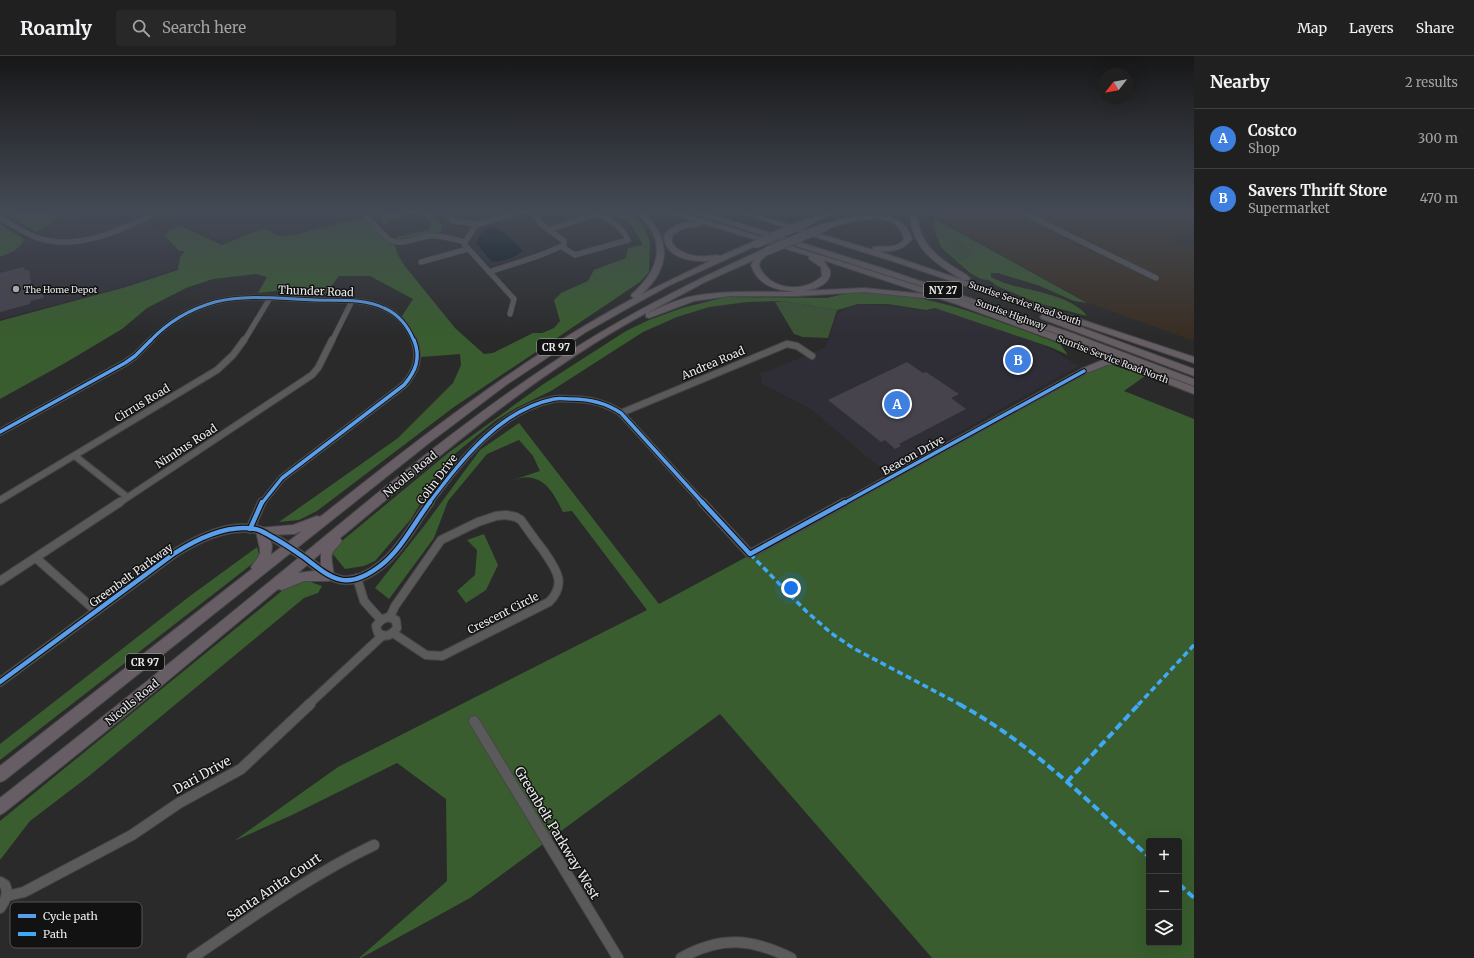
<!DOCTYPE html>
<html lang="en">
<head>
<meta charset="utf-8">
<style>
	body { margin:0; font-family:Merriweather,serif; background:#282829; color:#f1f3f6 }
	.controls { position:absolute; right:12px; bottom:12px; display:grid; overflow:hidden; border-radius:4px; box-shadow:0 4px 16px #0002 }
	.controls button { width:36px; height:36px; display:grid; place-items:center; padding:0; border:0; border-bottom:1px solid #3d3e3e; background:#202020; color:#f1f3f6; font:20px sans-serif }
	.compass { position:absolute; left:1098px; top:12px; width:36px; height:36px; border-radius:50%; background:#202020; box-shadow:0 4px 16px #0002; rotate:239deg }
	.you { position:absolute; left:791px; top:532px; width:14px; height:14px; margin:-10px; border:3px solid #fff; border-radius:50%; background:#1a73e8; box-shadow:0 0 0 6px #1a73e833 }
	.badge { display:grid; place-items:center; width:26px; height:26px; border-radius:50%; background:#db2777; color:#fff; font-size:13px; font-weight:700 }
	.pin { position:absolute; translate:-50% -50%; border:2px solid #fff; box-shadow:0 1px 4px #0006 }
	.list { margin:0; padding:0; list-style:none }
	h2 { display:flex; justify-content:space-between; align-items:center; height:52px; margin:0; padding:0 16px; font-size:17px }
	h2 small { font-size:13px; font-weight:400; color:#a2a3a5 }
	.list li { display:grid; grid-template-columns:26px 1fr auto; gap:12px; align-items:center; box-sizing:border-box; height:60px; padding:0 16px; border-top:1px solid #3d3e3e }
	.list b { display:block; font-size:15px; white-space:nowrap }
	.list p { margin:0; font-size:13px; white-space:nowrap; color:#a2a3a5 }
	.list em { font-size:13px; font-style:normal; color:#a2a3a5 }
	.icon { flex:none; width:22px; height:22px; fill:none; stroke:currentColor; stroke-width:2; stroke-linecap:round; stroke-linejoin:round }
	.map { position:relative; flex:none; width:1194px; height:902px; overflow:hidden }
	header { display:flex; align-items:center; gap:24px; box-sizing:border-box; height:56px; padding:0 20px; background:#202020; border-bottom:1px solid #3d3e3e }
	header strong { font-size:19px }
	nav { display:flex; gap:22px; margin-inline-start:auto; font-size:14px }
	.search { width:280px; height:36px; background:#282829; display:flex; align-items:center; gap:10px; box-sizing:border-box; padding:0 14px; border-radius:4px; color:#a2a3a5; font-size:15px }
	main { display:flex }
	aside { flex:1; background:#202020 }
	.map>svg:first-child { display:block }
</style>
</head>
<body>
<header>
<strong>Roamly</strong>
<div class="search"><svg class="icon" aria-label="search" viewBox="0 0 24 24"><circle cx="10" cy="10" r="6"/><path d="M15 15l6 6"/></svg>Search here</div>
<nav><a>Map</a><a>Layers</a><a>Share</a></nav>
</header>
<main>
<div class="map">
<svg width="1194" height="902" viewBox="0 0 1194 902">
	<rect width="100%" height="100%" fill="#2a2a2b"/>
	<!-- built -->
	<g fill="#2f2d35">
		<polygon points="51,154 367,154 370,158 289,182 263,170 225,188 161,155 142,164 166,178 181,211 126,230 0,263 0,203 14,197 21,184 32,180 59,164 51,159"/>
		<polygon points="864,249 900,251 924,255 938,253 994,270 1044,289 1079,310 891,414 885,414 879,411 811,353 762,328 760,317 766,316 826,291 837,258 851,251"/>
	</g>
	<!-- industrial -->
	<polygon fill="#392d21" points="929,154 1194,154 1194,175 1176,184 1194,193 1194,282 1191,284 1089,247 929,158"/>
	<!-- green -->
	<g fill="#3a5433">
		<path d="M945,178L959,185L971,196L970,200L961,205C952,197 946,190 942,179Z"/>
		<polygon points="783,245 837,254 828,282 803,281 794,278 775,246"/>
	</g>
	<!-- forest -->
	<g fill="#395d2e" fill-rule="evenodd">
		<polygon points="0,154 50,154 48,157 57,160 53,167 36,176"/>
		<polygon points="377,154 429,154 442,170 441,176 398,183 396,181 429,174 431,167 422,158 411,157 384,169"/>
		<polygon points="608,154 626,154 642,167 650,185 649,216 640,226 454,351 317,455 299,464 279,466 398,382 453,327 461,309 460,298 421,301 420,294 402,260 413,243 370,220 339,220 323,241 283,240 284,235 281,233 276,235 258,237 267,221 257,218 213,223 186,232 147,252 122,273 65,307 0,343 0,265 126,231 178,214 180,201 185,195 179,195 165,180 170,173 181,170 222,189 261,173 268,174 279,180 295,179 355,163 366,164 389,188 395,189 397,197 404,209 455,272 484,298 493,297 533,277 542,277 554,272 560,265 554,244 561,237 588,225 594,214 626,202 628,192 643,189 630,167"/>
		<path d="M935,163L1087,247L1074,245L1040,230L998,217H991V221C997,224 1004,227 1011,229C1033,235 1074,241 1087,260L1038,247L997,230L989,224L981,223L970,217L941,191L933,172ZM945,178L959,185L971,196L970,200L961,205C952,197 946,190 942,179Z"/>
		<path d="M0,168L24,183C20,194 10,197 0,201Z"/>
		<path d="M848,237C860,237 873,236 885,237C946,243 1003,267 1060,288L1068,299L1050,291L935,252L926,254L888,248H858L837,254L783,245L747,246L709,251L677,261L643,276L551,335L516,352L495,365L446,405L411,463L375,505L364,510L345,513L332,497L337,489L448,397L542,329L626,275L649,264L682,252L726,241L827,242Z"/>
		<path d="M1106,307L1145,320L1124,335L1194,363V902H932L720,658L470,842L361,902H359L447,825L446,743L397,707L292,759L234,785L338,711L647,554L572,455L563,456C556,442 548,425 532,422C526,420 518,423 513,424L540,415L533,400L519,384L487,398L448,445L434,482L389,543L375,532L424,470L480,394L519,367L659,548ZM1149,785H1179V887H1149Z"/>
		<polygon points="484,478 498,509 486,534 466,547 457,535 475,519 477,494 467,484"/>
		<polygon points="257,491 260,502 0,704 0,688 190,540"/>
		<polygon points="305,524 322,530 318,537 304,542 89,720 30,765 0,804 0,765 283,534"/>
	</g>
	<!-- water -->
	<path fill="#041621" d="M494,171L506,178L523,195C516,201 500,207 491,205L476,187C480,179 482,172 494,171Z"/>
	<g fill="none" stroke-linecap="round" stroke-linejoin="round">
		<!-- stream -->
		<polyline stroke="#041621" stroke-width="1.5" points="11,159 19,154"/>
	</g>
	<!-- building -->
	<g fill="#46434d">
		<polygon points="53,154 98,154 73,165"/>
		<polygon points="24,211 25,215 29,214 32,235 42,232 44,242 30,245 30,248 0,256 0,217"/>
		<polygon points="907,306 923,317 926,316 959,338 951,342 966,353 899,388 901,390 895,393 885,384 881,386 828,344"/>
	</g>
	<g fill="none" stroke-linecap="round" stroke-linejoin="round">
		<!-- minor-far3 casing -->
		<g stroke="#464647" stroke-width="6">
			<g id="minor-far3">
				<path d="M360,154L389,184C403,190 416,181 430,180C442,179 454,183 465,186"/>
				<polyline points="443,154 453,165 478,168"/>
				<polyline points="1017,154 1156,222"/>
				<path d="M0,162C11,168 23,176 35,181C79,197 124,172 163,154"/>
				<path d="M548,174L597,158C610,163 622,171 628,184L575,199L562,191"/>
				<polyline points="421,206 468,193"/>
				<polyline points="489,216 541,199 564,189 564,185 541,168 535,159 538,154"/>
				<polyline points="510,258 514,243 464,188 476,169 523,155 537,156"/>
				<path d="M150,285C168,266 190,253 215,246C248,238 282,243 315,244C338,245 363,242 384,252C398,258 408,270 414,285"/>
				<polyline points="244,285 270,242"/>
				<polyline points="332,285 352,245"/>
			</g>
		</g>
		<!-- minor-far2 casing -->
		<g stroke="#464647" stroke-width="8">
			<g id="minor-far2">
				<polyline points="621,357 787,288 797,290 812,300"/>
				<polyline points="0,376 125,307 135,300 151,284"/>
				<polyline points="75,400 127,441"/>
				<polyline points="0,444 217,314 233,299 244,284"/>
				<polyline points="119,447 312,319 318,312 332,284"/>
				<path d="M262,447L282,422L404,329C416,315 421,302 414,284"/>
				<path d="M429,447C461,405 499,354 554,343C559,342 566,343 572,343C590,343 606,347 621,357L703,447"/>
				<polyline points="844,447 1084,315"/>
			</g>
		</g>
		<!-- minor-far1 casing -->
		<g stroke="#464647" stroke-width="10">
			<g id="minor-far1">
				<polyline points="702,446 750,498 845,446"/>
				<polyline points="250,473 262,446"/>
				<polyline points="36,502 96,555"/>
				<polyline points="357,522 364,545 381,564"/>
				<polyline points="0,525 120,446"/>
				<path d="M388,561L396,564L397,572C392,579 386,582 378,577L376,570L381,564Z"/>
				<path d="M390,561L395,550L441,484L478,466L496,460L506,459L516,461L521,464C528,474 535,484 543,494C555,512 568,527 549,546L442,600L426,599L393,577"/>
				<path d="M0,626L175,497C197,483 228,468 255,473C262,474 268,479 274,482C285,488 295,495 305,502C333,524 347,535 380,510C401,494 414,467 430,446"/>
				<polyline points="308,649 382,580"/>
			</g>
		</g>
		<!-- minor casing -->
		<g stroke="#464647" stroke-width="12">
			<g id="minor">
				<polyline points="474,665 618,902"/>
				<path d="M0,826L5,829C9,838 5,845 0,852"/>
				<polyline points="7,840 24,836 132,779 179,747 241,713 310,648"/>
				<path d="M192,902C251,862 309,820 374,789"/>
				<path d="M681,902C720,880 751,882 791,902"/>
			</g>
		</g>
		<!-- trunk casing -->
		<g stroke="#464647" stroke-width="2">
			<g id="trunk">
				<path d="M634,154H641C671,182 672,210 642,238L710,205C691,206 664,202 664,179C672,169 684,166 696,166L662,154H673L852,209L962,244L1080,287L1194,331V338L1117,308L1107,309L1084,318L1081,317L1079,315L1081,313L1105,303L956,248L823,204L830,214C832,229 813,234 801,235L864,232L924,238L928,240L924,242L864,236L797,240H730L694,245L649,262L646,261V257C534,318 438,401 340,482L342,485C339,490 334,493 332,498C330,507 336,516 332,524L328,525H304L282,534L278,533L130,656L5,756L0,759V742C96,667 191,590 285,513C379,436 472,357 575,292C636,254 699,222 764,193H770L771,195L761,204L759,209C767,234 805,238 822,220L821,211L809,203V200L704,168C696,174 685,167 672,180V187C680,198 694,201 707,200C712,200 716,198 720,200L753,186H759L760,188L670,229L628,252L586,276L506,329L429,387L5,724L0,726V710L252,513L251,511C254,506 258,503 260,497C261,489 254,479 258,472L293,469L317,460L320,461C420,382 521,302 634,242L631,240L632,238C650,222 665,200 652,175C648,167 640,161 634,154ZM754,204L751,209C758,230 776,234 796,236C762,236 727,234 694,240C677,243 662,251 647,257L705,226ZM302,475L271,499L272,490L269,479L294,478ZM321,497V514L298,517Z"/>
				<path d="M730,154H741L873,194V191C885,189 896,194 904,183C895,148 848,167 825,173L821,171C826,167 833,166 839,164C863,157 902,151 912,183C903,195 891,196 878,195L963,224C935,208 909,190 910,154H917C917,181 930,196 952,210C958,214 965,217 970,222L969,224H963L1194,301V307L895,206Z"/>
				<polygon points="831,154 841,154 811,168 805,168 804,166"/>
			</g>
		</g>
		<!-- motorway casing -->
		<g stroke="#464647" stroke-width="2">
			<g id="motorway">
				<polygon points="684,154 697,154 882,212 1072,277 1194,323 1194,330 1066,281 940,236"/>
				<polygon points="1045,258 1194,313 1194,320 1042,263 1040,261 1042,259"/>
			</g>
		</g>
		<!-- minor-far3 -->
		<use href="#minor-far3" stroke="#5a5a5b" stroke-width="5"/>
		<!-- minor-far2 -->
		<use href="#minor-far2" stroke="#5a5a5b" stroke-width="6"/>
		<!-- minor-far1 -->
		<use href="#minor-far1" stroke="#5a5a5b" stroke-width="8"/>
		<!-- minor -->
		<use href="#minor" stroke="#5a5a5b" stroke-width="10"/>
		<!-- trunk -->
		<use href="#trunk" fill="#665e64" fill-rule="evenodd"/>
		<!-- motorway -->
		<use href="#motorway" fill="#665d62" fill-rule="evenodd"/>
		<!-- trunk-bridge casing -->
		<g stroke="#464647" stroke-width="10" stroke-linecap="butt">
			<g id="trunk-bridge">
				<polyline points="756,188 808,166"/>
				<polyline points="767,195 825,171"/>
			</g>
		</g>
		<!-- trunk-bridge -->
		<use href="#trunk-bridge" stroke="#665e64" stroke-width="8"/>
		<!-- quiet-far1 -->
		<g stroke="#3fa9f5" stroke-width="3.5" stroke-dasharray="6 3.5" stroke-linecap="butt">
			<polyline points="750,498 806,555 831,577 853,592 961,649"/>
			<polyline points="1138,649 1194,589"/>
		</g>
		<!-- quiet -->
		<g stroke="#3fa9f5" stroke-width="4" stroke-dasharray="8 4" stroke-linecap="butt">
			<path d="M959,648C1031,687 1089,746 1149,801"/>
			<polyline points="1067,726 1139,648"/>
			<polyline points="1179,828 1194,842"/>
		</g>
		<!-- cycleway-far2 casing -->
		<g stroke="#121213" stroke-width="5">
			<path id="cycleway-far2" d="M150,285C168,266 190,253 215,246C248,238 282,243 315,244C338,245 363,242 384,252C398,258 408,270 414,285"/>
		</g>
		<!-- cycleway-far1 casing -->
		<g stroke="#121213" stroke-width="5.5">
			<g id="cycleway-far1">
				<polyline points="0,376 125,307 135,300 151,284"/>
				<path d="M262,447L282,422L404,329C416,315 421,302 414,284"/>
				<path d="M429,447C461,405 499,354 554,343C559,342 566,343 572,343C590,343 606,347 621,357L703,447"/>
				<polyline points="844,447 1084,315"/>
			</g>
		</g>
		<!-- cycleway casing -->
		<g stroke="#121213" stroke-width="7">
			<g id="cycleway">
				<polyline points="702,446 750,498 845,446"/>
				<polyline points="250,473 262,446"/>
				<path d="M0,626L175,497C197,483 228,468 255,473C262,474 268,479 274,482C285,488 295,495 305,502C333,524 347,535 380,510C401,494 414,467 430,446"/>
			</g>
		</g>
		<!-- cycleway-far2 -->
		<use href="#cycleway-far2" stroke="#5a9eea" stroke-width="3"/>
		<!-- cycleway-far1 -->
		<use href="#cycleway-far1" stroke="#5a9eea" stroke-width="3.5"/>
		<!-- cycleway -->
		<use href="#cycleway" stroke="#5a9eea" stroke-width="4.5"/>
	</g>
	<!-- sky -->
	<linearGradient id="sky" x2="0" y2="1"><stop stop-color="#171718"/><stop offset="0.55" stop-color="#444a55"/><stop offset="1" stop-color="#444a55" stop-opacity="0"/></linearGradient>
	<rect width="1194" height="281" fill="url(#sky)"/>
	<!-- markers -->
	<circle fill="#a7a7a8" stroke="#121213" stroke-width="1.5" cx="16" cy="233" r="4"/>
	<g text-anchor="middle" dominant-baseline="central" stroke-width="3" stroke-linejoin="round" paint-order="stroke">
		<!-- far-poi labels -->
		<g font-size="9" fill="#ebeaec" stroke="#121213" text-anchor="start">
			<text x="24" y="233">The Home Depot</text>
		</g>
		<!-- far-street labels -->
		<g font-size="9" fill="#ebeaec" stroke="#121213">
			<text transform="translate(1025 247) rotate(19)">Sunrise Service Road South</text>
			<text transform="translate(1011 258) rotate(20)">Sunrise Highway</text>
			<text transform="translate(1113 303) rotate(21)">Sunrise Service Road North</text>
		</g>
		<!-- shield labels -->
		<g fill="#121213" stroke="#aaa9ab" stroke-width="1">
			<rect x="924" y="226" width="38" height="16" rx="3"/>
			<rect x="537" y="283" width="38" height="16" rx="3"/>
			<rect x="126" y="598" width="38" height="16" rx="3"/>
		</g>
		<g font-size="10" font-weight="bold" fill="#ebeaec">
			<text x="943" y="234">NY 27</text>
			<text x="556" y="291">CR 97</text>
			<text x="145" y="606">CR 97</text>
		</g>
		<!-- street labels -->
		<g font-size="11" fill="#ebeaec" stroke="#121213">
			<text transform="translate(316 235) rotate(2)">Thunder Road</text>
			<text transform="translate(713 307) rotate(-23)">Andrea Road</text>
			<text transform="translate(142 347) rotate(-31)">Cirrus Road</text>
			<text transform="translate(186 390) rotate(-33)">Nimbus Road</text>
			<text transform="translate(913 399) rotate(-29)">Beacon Drive</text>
			<text transform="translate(410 418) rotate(-39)">Nicolls Road</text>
			<text transform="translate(437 423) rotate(-53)">Colin Drive</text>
			<text transform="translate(131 519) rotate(-36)">Greenbelt Parkway</text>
			<text transform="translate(503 557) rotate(-27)">Crescent Circle</text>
			<text transform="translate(132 646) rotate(-39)">Nicolls Road</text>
		</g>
		<!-- near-street labels -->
		<g font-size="13" fill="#ebeaec" stroke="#121213">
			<text transform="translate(202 719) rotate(-29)">Dari Drive</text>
			<text transform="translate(557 777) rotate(59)">Greenbelt Parkway West</text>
			<text transform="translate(274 831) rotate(-34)">Santa Anita Court</text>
		</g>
	</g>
	<!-- legend -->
	<rect x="10" y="846" width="132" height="46" rx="6" fill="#121213" stroke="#535354" stroke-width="1"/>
	<rect x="18" y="858" width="18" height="4" fill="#5a9eea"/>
	<rect x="18" y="876" width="18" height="4" fill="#3fa9f5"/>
	<g font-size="11" fill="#ebeaec">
		<text x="43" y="864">Cycle path</text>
		<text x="43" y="882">Path</text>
	</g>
</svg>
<div class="controls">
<button>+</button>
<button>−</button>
<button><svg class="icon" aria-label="layers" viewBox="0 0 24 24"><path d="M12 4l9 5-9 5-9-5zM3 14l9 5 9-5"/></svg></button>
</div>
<svg class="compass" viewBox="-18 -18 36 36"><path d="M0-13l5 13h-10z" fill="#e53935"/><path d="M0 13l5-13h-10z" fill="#a2a3a5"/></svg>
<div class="you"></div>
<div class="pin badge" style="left:897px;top:348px;background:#3f7fe0">A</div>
<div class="pin badge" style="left:1018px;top:304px;background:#3f7fe0">B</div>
</div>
<aside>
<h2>Nearby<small>2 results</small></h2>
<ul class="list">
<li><span class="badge" style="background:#3f7fe0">A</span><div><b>Costco</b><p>Shop</p></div><em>300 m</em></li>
<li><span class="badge" style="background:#3f7fe0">B</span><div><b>Savers Thrift Store</b><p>Supermarket</p></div><em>470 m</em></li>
</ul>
</aside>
</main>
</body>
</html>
